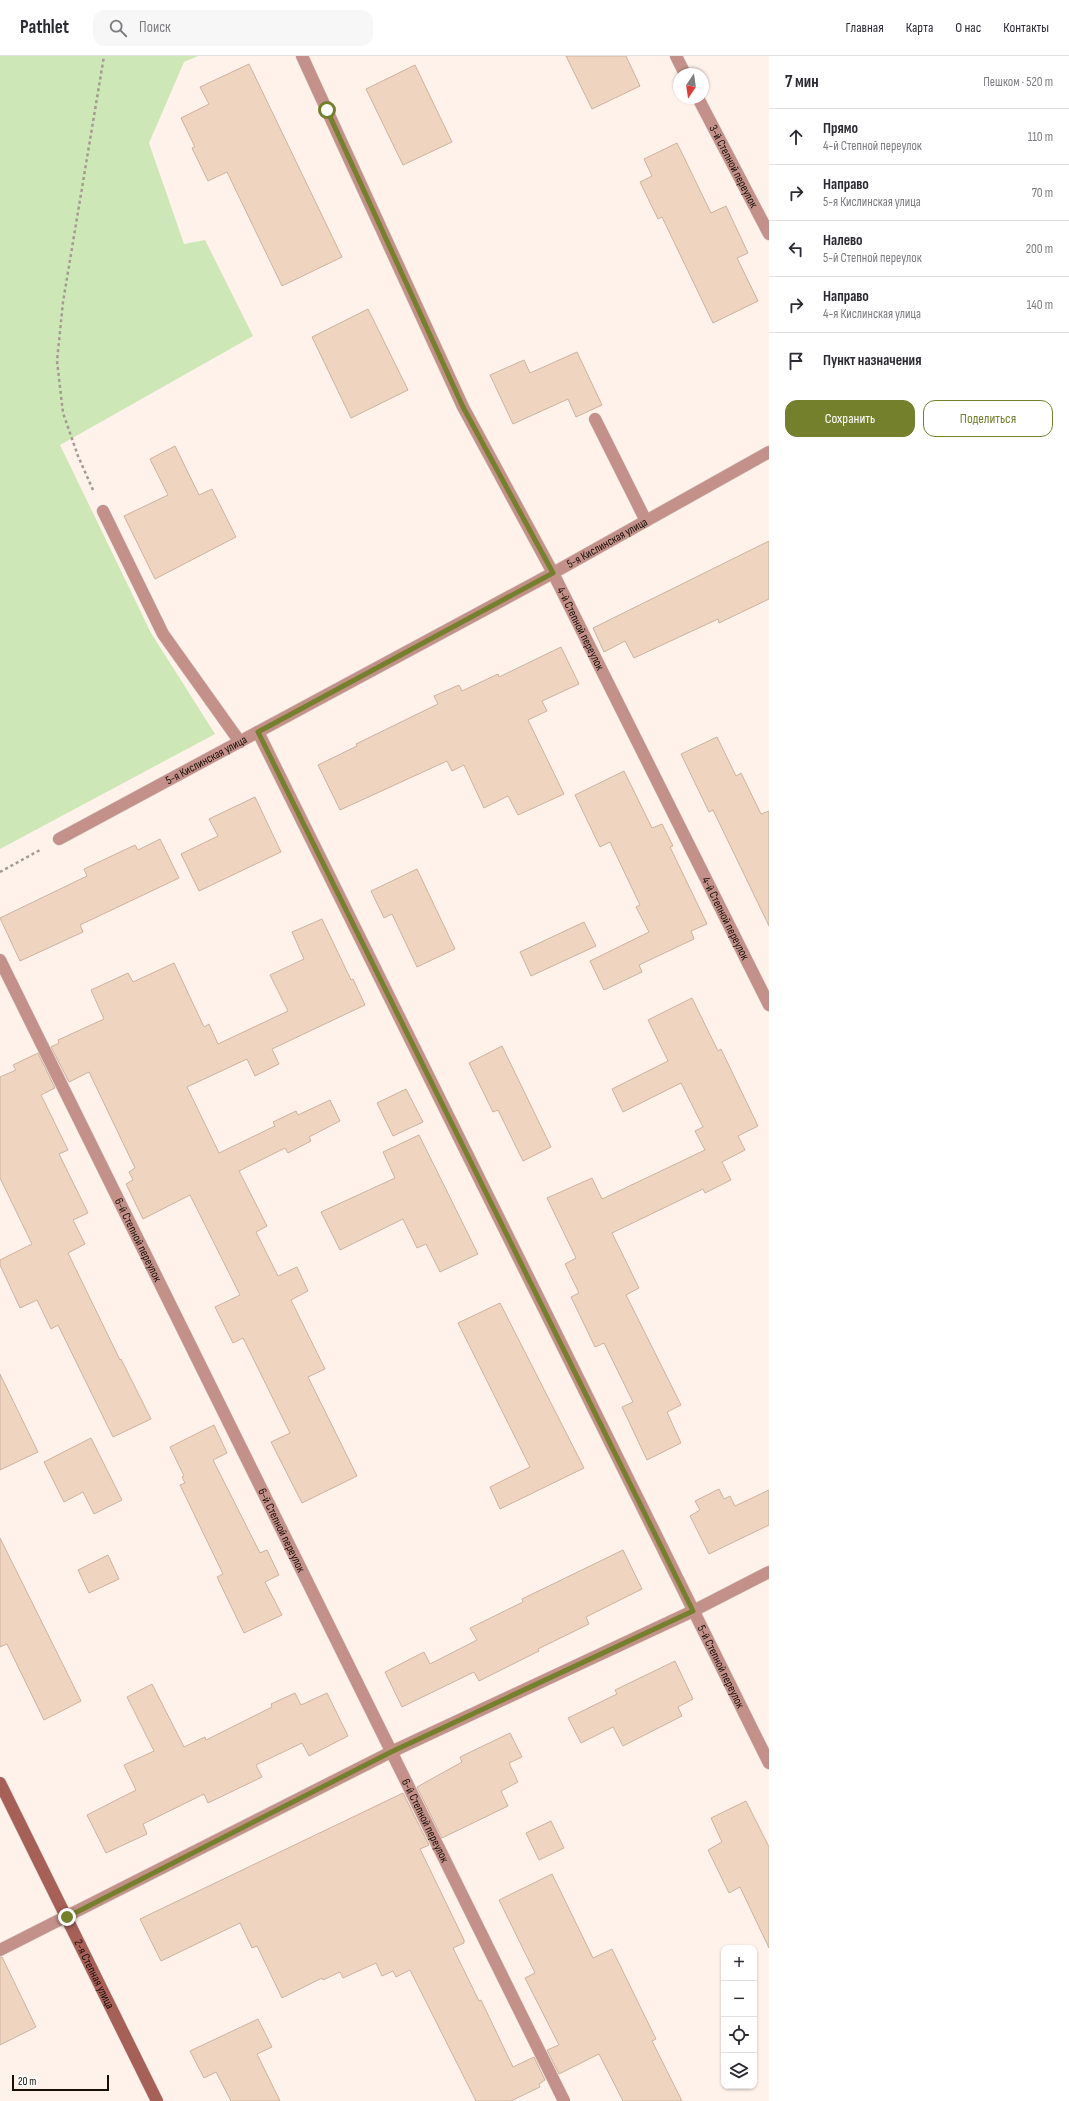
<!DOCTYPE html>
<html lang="ru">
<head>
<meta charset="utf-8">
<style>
	body { margin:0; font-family:"Sofia Sans Condensed",sans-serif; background:#f7f7f7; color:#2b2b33 }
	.controls { position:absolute; right:12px; bottom:12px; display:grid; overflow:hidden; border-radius:8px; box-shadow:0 1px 3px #0004 }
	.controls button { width:36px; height:36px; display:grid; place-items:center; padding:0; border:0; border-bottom:1px solid #e1e1e2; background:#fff; color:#2b2b33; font:20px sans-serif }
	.compass { position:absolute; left:673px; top:12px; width:36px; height:36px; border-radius:50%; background:#fff; box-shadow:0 1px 3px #0004; rotate:193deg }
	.scale { position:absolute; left:12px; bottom:10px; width:97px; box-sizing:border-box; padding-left:4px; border:2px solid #180f08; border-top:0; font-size:11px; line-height:14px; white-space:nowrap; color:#180f08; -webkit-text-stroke:3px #fff; paint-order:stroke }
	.stop { position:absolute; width:12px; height:12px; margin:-9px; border:3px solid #75802c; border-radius:50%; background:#fff }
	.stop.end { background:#75802c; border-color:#fff; box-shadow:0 1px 4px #0008 }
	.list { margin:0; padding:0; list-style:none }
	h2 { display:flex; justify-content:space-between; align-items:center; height:52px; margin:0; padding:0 16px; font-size:17px }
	h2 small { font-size:13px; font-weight:400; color:#7c7c81 }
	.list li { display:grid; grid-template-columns:26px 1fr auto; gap:12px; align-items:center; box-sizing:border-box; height:56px; padding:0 16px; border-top:1px solid #e1e1e2 }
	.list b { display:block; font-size:15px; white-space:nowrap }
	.list p { margin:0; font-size:13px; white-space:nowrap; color:#7c7c81 }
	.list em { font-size:13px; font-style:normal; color:#7c7c81 }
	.actions { display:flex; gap:8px; padding:12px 16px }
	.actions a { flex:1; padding:9px 0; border:1px solid #75802c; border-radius:12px; text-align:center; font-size:14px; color:#75802c }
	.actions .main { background:#75802c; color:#fff }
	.icon { flex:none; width:22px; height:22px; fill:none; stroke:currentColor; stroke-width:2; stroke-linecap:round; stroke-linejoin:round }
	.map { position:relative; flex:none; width:769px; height:2045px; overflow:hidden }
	header { display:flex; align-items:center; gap:24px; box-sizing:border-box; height:56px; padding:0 20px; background:#fff; border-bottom:1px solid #e1e1e2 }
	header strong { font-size:19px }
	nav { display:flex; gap:22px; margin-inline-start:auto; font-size:14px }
	.search { width:280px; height:36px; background:#f7f7f7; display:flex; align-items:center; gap:10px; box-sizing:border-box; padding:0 14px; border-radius:12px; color:#7c7c81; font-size:15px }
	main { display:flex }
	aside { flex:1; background:#fff }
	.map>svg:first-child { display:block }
</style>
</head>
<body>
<header>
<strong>Pathlet</strong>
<div class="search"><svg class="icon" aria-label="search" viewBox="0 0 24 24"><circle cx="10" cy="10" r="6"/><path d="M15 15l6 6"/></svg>Поиск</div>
<nav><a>Главная</a><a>Карта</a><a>О нас</a><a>Контакты</a></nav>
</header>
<main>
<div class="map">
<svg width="769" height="2045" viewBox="0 0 769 2045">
	<rect width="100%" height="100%" fill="#fef2ea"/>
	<!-- green -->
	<polygon fill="#cde7b6" points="0,0 198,0 184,6 149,87 184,188 205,184 253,280 60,389 151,577 215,678 0,793"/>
	<!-- building -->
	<g fill="#efd4c0" stroke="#cdb39f">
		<polygon points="566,0 626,0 640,30 592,53"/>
		<polygon points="249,8 342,201 282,230 227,116 208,125 192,92 195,91 181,62 209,48 200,31"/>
		<polygon points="415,9 452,86 403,109 366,33"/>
		<polygon points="677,87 711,157 726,150 748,197 737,202 758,245 713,267 662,161 658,163 640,126 652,120 644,103"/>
		<polygon points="368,253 408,334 351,362 312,281"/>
		<polygon points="577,296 602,349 576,361 568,343 513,368 490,319 524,304 530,317"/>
		<polygon points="175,390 199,439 212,433 236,481 155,523 124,460 168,439 150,403"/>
		<polygon points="769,485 769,543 719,567 718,563 634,602 625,585 604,596 593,572"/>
		<polygon points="561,591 579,628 542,645 547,655 528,664 564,738 518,759 508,740 484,752 464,709 452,715 447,705 340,754 318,709 357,690 356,688 438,648 434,640 459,629 462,635 498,618 499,621"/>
		<polygon points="717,681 736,720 741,717 761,758 769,755 769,870 713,754 709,756 681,698"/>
		<polygon points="624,715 652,772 662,768 673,790 670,791 707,868 691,875 694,883 639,909 642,916 604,934 590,905 649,876 636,851 640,849 610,786 600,791 575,739"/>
		<polygon points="255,741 281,796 199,835 181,798 218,780 209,763"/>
		<polygon points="160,783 179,822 80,869 83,876 20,905 0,862 87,820 84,813 135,789 138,794"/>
		<polygon points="417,813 455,893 417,911 392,858 384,862 371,835"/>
		<polygon points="322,863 351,924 353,923 365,949 272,993 279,1008 255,1020 247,1003 187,1031 219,1097 275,1070 273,1066 296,1055 298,1059 330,1044 340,1065 309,1081 311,1085 288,1097 285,1092 239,1115 267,1170 256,1176 278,1220 297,1211 308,1235 291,1244 325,1313 308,1321 357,1420 302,1447 271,1386 290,1377 243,1282 233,1287 215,1251 240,1239 190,1139 143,1163 126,1128 133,1124 129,1116 135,1112 89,1016 69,1026 51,991 59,987 58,984 104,963 91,934 128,917 133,926 174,907 204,971 209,968 218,988 288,955 270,919 304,903 292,876"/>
		<polygon points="584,866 596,890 531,920 520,896"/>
		<polygon points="692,942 718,995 721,993 758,1070 738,1080 745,1094 722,1106 731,1124 705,1137 703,1133 612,1177 639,1232 626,1239 681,1349 667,1356 681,1387 647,1404 622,1351 633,1346 604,1287 595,1291 571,1241 579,1237 565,1208 576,1202 547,1142 592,1122 602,1143 705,1094 695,1075 703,1071 681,1027 623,1056 612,1033 668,1005 648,964"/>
		<polygon points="502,990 551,1091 523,1105 498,1054 493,1056 469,1007"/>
		<polygon points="38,997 55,1032 41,1039 68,1094 59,1098 88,1157 73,1164 85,1188 68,1197 120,1304 121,1303 151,1363 113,1381 58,1269 51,1273 37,1244 20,1252 0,1209 0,1204 32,1188 0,1122 0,1021 16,1014 13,1009"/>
		<polygon points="406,1033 423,1066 393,1080 377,1047"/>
		<polygon points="419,1079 478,1198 440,1216 426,1188 417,1192 403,1163 340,1194 321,1156 395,1122 383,1096"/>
		<polygon points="500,1247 584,1412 500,1453 490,1431 530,1411 458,1267"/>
		<polygon points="0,1318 38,1396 0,1414"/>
		<polygon points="214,1369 227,1397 213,1404 260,1497 267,1494 279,1519 265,1526 282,1559 244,1577 217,1521 223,1518 180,1429 185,1427 182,1421 184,1420 170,1391"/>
		<polygon points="91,1382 122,1444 94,1458 83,1436 64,1446 44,1406"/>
		<polygon points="719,1433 724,1443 730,1440 735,1450 769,1434 769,1469 709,1498 690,1460 700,1454 695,1445"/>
		<polygon points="0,1482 81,1645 44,1664 7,1588 0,1591"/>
		<polygon points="623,1494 642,1533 586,1561 589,1568 538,1593 539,1595 479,1625 474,1616 402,1651 385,1616 424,1596 430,1608 477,1584 470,1572 523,1546 522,1543"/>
		<polygon points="108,1499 119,1523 89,1537 78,1514"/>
		<polygon points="675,1605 693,1643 678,1651 682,1660 623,1690 613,1671 581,1687 568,1662 617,1638 615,1634"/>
		<polygon points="152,1628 184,1691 205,1681 206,1684 272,1651 271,1648 295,1637 301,1649 327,1637 348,1680 309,1700 302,1687 256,1709 262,1721 208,1747 204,1738 143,1768 147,1778 106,1797 87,1759 136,1734 124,1709 154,1695 127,1641"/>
		<polygon points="510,1677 522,1701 509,1707 518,1726 501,1735 508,1750 442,1782 417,1731 462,1706 460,1701"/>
		<polygon points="403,1737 429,1789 420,1793 464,1884 464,1887 453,1892 479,1945 481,1944 513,2011 534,2001 545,2024 539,2028 540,2031 511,2045 476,2045 410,1914 396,1921 393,1915 382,1920 376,1907 343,1922 340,1916 323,1924 322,1922 282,1942 257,1890 252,1892 240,1867 161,1905 140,1863"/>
		<polygon points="746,1745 769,1791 769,1892 740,1831 729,1837 708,1794 722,1786 711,1762"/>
		<polygon points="551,1765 564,1792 539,1804 526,1777"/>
		<polygon points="552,1818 593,1902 612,1893 656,1983 652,1985 682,2045 623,2045 599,1998 559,2018 547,1994 559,1989 525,1922 535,1917 499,1844"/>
		<polygon points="0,1901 2,1901 36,1971 0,1989"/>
		<polygon points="258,1963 272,1991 257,1998 280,2045 231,2045 216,2016 204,2022 190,1995"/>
	</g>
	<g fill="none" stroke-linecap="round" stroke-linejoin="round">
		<!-- lane casing -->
		<g stroke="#d9cec6" stroke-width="13">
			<g id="lane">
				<polyline points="595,363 646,465"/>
				<polyline points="103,455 163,578 240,686"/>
			</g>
		</g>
		<!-- street casing -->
		<g stroke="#d9cec6" stroke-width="13">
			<g id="street">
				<path id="s1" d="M302,0L463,351L553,517L769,949"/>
				<polyline points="676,0 685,18"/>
				<path id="s2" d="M698,42L769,178"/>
				<path id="s3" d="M258,676L769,1707"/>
				<path id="s4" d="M59,783L553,517L769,396"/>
				<path id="s5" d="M0,904L564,2045"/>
				<polyline points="0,1894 391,1696 693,1555 769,1516"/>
			</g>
		</g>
		<!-- secondary casing -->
		<g stroke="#d9cec6" stroke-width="13">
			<g id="secondary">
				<path id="s6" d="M0,1727L157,2045"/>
			</g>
		</g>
		<!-- path -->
		<g stroke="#a59a92" stroke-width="2.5" stroke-dasharray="3 3" stroke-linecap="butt">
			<polyline points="93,434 78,400 63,357 57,305 63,246 104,0"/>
			<polyline points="0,816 40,794"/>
		</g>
		<!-- lane -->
		<use href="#lane" stroke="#c3918a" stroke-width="12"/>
		<!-- street -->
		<use href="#street" stroke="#c3918a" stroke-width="12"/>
		<!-- secondary -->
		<use href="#secondary" stroke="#a76058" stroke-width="12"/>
	</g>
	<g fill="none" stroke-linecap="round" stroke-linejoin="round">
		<!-- route -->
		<polyline stroke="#75802c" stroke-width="5" points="67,1861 391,1696 693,1555 258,676 553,517 463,351 327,54"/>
	</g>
	<g text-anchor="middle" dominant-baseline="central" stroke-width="3" stroke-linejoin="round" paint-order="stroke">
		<!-- street labels -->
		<g font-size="12" fill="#180f08" stroke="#fff">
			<text stroke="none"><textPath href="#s2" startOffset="77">3-й Степной переулок</textPath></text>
			<text stroke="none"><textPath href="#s4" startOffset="623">5-я Кислинская улица</textPath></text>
			<text stroke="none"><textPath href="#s1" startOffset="637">4-й Степной переулок</textPath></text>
			<text stroke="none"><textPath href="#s4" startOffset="167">5-я Кислинская улица</textPath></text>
			<text stroke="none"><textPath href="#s1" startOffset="961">4-й Степной переулок</textPath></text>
			<text stroke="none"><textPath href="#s5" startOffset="312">6-й Степной переулок</textPath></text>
			<text stroke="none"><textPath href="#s5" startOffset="636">6-й Степной переулок</textPath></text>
			<text stroke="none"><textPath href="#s3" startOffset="1043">5-й Степной переулок</textPath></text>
			<text stroke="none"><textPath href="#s5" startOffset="960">6-й Степной переулок</textPath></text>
			<text stroke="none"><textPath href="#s6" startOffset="213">2-я Степная улица</textPath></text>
		</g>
	</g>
</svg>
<div class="controls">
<button>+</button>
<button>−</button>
<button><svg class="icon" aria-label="locate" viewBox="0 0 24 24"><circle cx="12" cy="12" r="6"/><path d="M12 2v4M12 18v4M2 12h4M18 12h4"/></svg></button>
<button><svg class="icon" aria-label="layers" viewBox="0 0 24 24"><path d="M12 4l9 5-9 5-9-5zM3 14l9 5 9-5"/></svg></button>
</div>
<svg class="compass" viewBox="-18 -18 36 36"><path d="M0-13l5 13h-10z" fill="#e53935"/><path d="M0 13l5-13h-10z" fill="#7c7c81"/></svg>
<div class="scale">20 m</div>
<div class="stop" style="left:327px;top:54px"></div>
<div class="stop end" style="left:67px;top:1861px"></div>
</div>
<aside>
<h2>7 мин<small>Пешком · 520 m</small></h2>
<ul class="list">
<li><svg class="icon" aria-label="ahead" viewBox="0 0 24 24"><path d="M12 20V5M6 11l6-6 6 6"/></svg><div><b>Прямо</b><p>4-й Степной переулок</p></div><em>110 m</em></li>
<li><svg class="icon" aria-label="right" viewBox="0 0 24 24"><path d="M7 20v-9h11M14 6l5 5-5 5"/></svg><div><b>Направо</b><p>5-я Кислинская улица</p></div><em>70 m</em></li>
<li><svg class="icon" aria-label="left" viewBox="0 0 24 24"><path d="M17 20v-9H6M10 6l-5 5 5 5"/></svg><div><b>Налево</b><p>5-й Степной переулок</p></div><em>200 m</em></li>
<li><svg class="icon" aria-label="right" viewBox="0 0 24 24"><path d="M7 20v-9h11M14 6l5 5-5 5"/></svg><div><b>Направо</b><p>4-я Кислинская улица</p></div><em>140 m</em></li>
<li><svg class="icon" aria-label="arrive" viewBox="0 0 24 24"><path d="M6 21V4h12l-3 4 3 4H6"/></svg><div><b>Пункт назначения</b></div></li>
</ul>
<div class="actions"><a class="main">Сохранить</a><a>Поделиться</a></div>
</aside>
</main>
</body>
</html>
